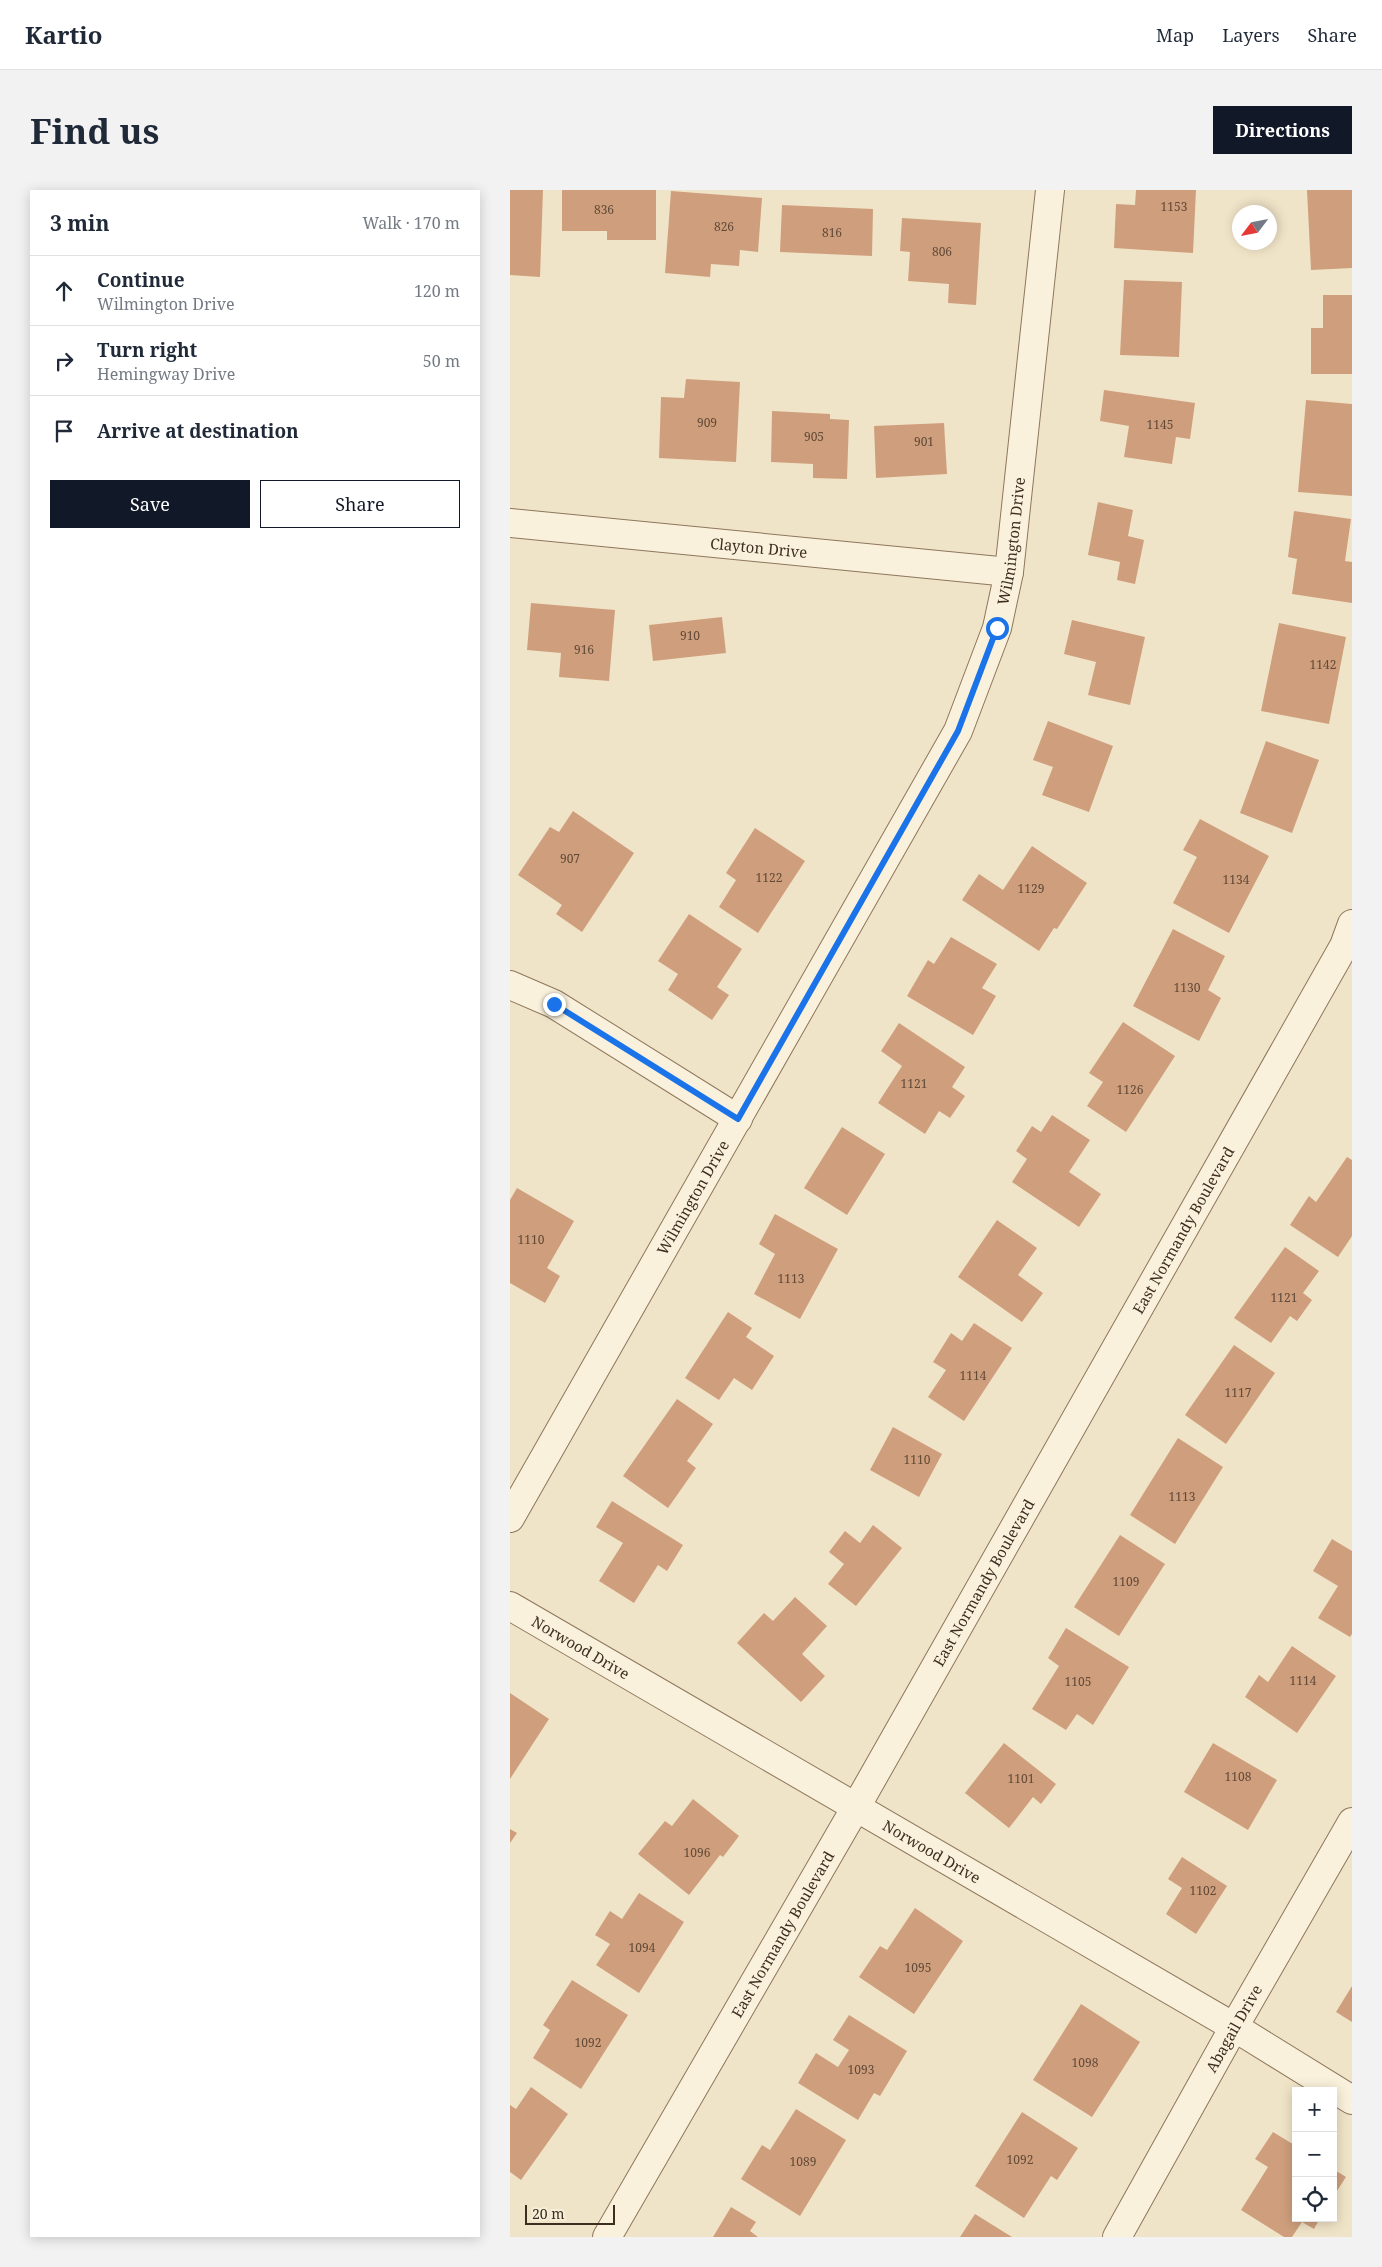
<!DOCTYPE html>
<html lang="en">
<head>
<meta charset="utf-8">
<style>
	body { margin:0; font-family:"Noto Serif",serif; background:#f2f2f3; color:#1f2937 }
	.controls { position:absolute; right:15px; bottom:15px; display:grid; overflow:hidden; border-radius:0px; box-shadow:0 2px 12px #0003 }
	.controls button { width:45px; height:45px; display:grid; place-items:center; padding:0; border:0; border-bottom:1px solid #e0e1e3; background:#fff; color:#1f2937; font:25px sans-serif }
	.compass { position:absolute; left:722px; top:15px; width:45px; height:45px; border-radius:50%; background:#fff; box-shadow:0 2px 12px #0003; rotate:238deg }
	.scale { position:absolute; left:15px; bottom:12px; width:90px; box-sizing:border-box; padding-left:5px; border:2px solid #3d2e20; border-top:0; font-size:14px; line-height:18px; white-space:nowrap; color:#3d2e20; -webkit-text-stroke:4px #f7eed8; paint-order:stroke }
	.stop { position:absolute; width:15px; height:15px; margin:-11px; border:4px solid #1a73e8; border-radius:50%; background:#fff }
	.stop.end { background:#1a73e8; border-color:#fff; box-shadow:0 1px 5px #0008 }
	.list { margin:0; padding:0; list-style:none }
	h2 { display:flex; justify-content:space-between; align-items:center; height:65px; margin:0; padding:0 20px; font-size:21px }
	h2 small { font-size:16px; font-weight:400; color:#747a83 }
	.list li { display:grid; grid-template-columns:32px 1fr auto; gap:15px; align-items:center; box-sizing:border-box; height:70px; padding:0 20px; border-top:1px solid #e0e1e3 }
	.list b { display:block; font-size:19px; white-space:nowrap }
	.list p { margin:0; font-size:16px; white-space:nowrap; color:#747a83 }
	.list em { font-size:16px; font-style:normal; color:#747a83 }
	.actions { display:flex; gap:10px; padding:15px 20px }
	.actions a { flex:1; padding:11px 0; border:1px solid #111827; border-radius:0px; text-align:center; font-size:18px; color:#111827 }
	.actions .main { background:#111827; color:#fff }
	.icon { flex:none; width:28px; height:28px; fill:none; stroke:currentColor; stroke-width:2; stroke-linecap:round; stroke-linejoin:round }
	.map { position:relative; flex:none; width:842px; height:2047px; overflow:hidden; border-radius:0px }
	header { display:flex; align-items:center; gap:30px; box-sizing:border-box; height:70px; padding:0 25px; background:#fff; border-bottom:1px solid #e0e1e3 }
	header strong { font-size:24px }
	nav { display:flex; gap:28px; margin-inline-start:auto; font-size:18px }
	.intro { display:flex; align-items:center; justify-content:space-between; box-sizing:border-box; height:120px; padding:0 30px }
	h1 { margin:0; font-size:35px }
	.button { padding:12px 22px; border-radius:0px; background:#111827; color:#fff; font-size:18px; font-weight:700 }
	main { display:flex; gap:30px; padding:0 30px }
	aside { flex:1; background:#fff; border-radius:0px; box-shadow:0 2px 12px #0003 }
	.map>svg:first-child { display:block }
</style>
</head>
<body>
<header>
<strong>Kartio</strong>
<nav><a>Map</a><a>Layers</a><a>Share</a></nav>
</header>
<div class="intro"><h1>Find us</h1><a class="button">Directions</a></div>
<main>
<aside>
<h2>3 min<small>Walk · 170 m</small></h2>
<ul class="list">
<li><svg class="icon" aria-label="ahead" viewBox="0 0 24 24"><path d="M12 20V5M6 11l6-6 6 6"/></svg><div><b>Continue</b><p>Wilmington Drive</p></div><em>120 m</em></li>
<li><svg class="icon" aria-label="right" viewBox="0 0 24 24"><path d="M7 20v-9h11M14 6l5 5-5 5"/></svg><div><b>Turn right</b><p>Hemingway Drive</p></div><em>50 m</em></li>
<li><svg class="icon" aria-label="arrive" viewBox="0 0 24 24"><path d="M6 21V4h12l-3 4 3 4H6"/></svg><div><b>Arrive at destination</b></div></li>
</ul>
<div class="actions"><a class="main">Save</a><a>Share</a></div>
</aside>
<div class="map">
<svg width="842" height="2047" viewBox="0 0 842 2047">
	<rect width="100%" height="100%" fill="#f0e4c8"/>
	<!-- building -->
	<g fill="#cf9f7d">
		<polygon points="0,0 33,0 30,87 0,85"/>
		<polygon points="52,0 146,0 146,50 97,50 97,41 52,41"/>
		<polygon points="626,0 686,0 683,63 604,58 606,14 625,15"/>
		<polygon points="797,0 842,0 842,78 801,80"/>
		<polygon points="161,1 252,8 248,62 230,60 229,76 201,74 200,87 155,83"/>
		<polygon points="272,15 363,19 362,66 270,62"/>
		<polygon points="392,28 471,33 466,115 438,113 439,94 398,91 400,62 390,61"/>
		<polygon points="614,90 672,92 669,167 610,165"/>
		<polygon points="813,105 842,105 842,184 801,184 801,138 813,138"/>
		<polygon points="176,189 230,192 226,272 149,268 151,207 174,208"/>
		<polygon points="594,200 685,213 680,249 666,247 662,274 614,267 619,236 590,231"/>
		<polygon points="796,210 842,214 842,306 788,302"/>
		<polygon points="262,221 320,224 320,229 339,230 337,289 303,288 303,274 261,272"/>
		<polygon points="434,233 437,284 366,288 364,236"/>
		<polygon points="588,312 623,320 618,346 634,350 625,394 607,390 610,372 578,365"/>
		<polygon points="784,321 841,329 835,371 842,372 842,413 782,404 787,369 778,367"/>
		<polygon points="21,413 105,420 99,491 49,487 51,463 17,460"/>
		<polygon points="212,427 216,463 143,471 139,435"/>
		<polygon points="562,430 635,447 620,515 578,505 586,472 554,464"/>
		<polygon points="769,433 836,447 819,534 751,521"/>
		<polygon points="538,531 603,556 579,622 532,605 543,577 523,570"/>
		<polygon points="756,551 809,570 782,643 730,623"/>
		<polygon points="63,621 124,663 72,742 46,724 52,715 8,685 40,637 49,642"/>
		<polygon points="690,629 759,666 719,743 663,713 687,667 673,660"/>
		<polygon points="245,638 295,671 248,743 209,717 226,690 216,683"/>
		<polygon points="522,656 577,693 547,739 544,738 529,761 452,710 469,684 493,700"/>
		<polygon points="179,724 232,759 207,797 219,805 202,830 158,800 168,784 148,771"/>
		<polygon points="663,739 715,766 698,800 711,808 689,851 623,816"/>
		<polygon points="441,747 487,774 472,798 486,806 463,845 397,806 418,770 424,774"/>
		<polygon points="613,832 665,866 616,942 577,916 593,892 579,883"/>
		<polygon points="389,833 455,877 442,897 455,906 440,928 429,921 415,944 368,913 392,876 371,861"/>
		<polygon points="542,925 580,950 559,982 591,1004 569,1037 502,992 517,969 506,961 522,936 531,942"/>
		<polygon points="332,937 375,964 337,1025 294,998"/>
		<polygon points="837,967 842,970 842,1046 828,1067 780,1035 799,1006 806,1012"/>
		<polygon points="7,998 64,1031 37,1078 50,1086 35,1113 0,1093 0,1010"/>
		<polygon points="265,1024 328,1059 290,1129 244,1104 265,1064 249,1054"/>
		<polygon points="487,1030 527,1058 508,1085 533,1103 512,1132 448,1087"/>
		<polygon points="775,1057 809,1081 793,1103 802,1110 787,1131 780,1126 761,1153 724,1128"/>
		<polygon points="218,1122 242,1138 236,1147 264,1166 242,1200 224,1188 209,1210 175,1188"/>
		<polygon points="464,1133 502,1158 454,1231 418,1207 436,1180 423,1172 441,1143 452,1151"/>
		<polygon points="724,1155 765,1183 716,1254 675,1225"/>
		<polygon points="167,1209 203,1234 177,1271 186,1278 158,1318 113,1286"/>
		<polygon points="383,1237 432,1264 409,1307 360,1280"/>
		<polygon points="668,1248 713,1277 665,1354 620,1325"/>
		<polygon points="102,1311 173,1355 157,1381 148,1375 124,1413 89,1391 113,1353 86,1337"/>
		<polygon points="363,1335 392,1358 346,1416 318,1394 334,1374 319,1362 335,1341 350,1353"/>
		<polygon points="610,1345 655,1374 609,1446 564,1417"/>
		<polygon points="822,1349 842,1361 842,1444 840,1447 808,1428 828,1396 803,1381"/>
		<polygon points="285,1407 317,1436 292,1464 315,1486 291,1512 227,1453 254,1423 263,1431"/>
		<polygon points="556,1438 619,1477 583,1535 567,1524 556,1540 522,1519 549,1476 538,1468"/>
		<polygon points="782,1456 826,1486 787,1543 735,1507 749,1485 758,1492"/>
		<polygon points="0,1503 39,1529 0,1589"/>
		<polygon points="494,1553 546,1594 531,1614 523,1607 499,1638 455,1603"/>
		<polygon points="703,1553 767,1590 738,1640 674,1602"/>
		<polygon points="183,1609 229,1646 213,1667 210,1665 179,1705 128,1664 155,1631 162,1636"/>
		<polygon points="0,1639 7,1643 0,1653"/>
		<polygon points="672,1667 717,1696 686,1744 656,1724 672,1698 658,1689"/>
		<polygon points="129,1703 174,1732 129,1803 86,1775 100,1754 85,1745 100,1721 112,1729"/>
		<polygon points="405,1718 453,1751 404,1824 349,1787 370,1756 377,1760"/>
		<polygon points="62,1790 118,1825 71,1899 23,1868 40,1840 33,1835"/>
		<polygon points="842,1796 842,1832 826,1822"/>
		<polygon points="571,1814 630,1852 582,1927 523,1890"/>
		<polygon points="339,1825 397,1861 370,1906 364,1903 348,1930 288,1893 306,1863 328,1877 339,1860 323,1850"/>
		<polygon points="21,1897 58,1924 11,1990 0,1982 0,1915 6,1919"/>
		<polygon points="286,1919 336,1950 290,2026 231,1989 252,1955 260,1960"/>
		<polygon points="512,1922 568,1958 547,1990 541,1986 514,2028 465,1996"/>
		<polygon points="763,1942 786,1956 786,2028 810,2028 804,2039 792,2032 782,2047 774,2047 731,2020 758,1977 745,1969"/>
		<polygon points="823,1979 836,1987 823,2007"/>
		<polygon points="221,2017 246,2032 240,2041 248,2047 203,2047"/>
		<polygon points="465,2024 502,2047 450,2047"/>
	</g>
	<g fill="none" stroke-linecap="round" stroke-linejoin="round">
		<!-- minor casing -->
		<g stroke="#8d765c" stroke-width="30">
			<g id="minor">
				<path id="s1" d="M0,333L499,382"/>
				<polyline points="0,795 44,814 228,929"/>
				<path id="s2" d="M0,1328L448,541L487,438L499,382L540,0"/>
				<path id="s3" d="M0,1416L724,1837L842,1910"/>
				<path id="s4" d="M97,2047L346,1617L834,756L842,734"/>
				<path id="s5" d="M607,2047L724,1837L842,1632"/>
			</g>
		</g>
		<!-- minor -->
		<use href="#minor" stroke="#faf1dc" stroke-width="28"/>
	</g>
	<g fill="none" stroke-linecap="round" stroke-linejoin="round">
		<!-- route -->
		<polyline stroke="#1a73e8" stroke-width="6" points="44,814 228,929 448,541 487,438"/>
	</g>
	<g text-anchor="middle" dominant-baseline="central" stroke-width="4.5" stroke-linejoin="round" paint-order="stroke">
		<!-- number labels -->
		<g font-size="12" fill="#624a37">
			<text x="664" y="16">1153</text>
			<text x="94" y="19">836</text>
			<text x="214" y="36">826</text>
			<text x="322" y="42">816</text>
			<text x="432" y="61">806</text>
			<text x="197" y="232">909</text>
			<text x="650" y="234">1145</text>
			<text x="304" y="246">905</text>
			<text x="414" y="251">901</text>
			<text x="180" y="445">910</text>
			<text x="74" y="459">916</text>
			<text x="813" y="474">1142</text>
			<text x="60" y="668">907</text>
			<text x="259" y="687">1122</text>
			<text x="726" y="689">1134</text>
			<text x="521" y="698">1129</text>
			<text x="677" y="797">1130</text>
			<text x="404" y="893">1121</text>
			<text x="620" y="899">1126</text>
			<text x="21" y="1049">1110</text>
			<text x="281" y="1088">1113</text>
			<text x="774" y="1107">1121</text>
			<text x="463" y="1185">1114</text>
			<text x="728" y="1202">1117</text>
			<text x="407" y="1269">1110</text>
			<text x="672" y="1306">1113</text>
			<text x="616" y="1391">1109</text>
			<text x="793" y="1490">1114</text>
			<text x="568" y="1491">1105</text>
			<text x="728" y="1586">1108</text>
			<text x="511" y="1588">1101</text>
			<text x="187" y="1662">1096</text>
			<text x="693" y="1700">1102</text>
			<text x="132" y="1757">1094</text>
			<text x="408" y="1777">1095</text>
			<text x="78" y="1852">1092</text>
			<text x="575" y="1872">1098</text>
			<text x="351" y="1879">1093</text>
			<text x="510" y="1969">1092</text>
			<text x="293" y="1971">1089</text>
		</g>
		<!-- street labels -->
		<g font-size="15" fill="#3d2e20" stroke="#f7eed8">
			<text stroke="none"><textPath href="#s2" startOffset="1104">Wilmington Drive</textPath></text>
			<text stroke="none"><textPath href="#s1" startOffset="250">Clayton Drive</textPath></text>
			<text stroke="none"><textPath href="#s2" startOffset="369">Wilmington Drive</textPath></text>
			<text stroke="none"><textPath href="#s4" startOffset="1160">East Normandy Boulevard</textPath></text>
			<text stroke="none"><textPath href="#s4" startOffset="755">East Normandy Boulevard</textPath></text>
			<text stroke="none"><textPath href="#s3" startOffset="82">Norwood Drive</textPath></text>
			<text stroke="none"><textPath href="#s3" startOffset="488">Norwood Drive</textPath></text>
			<text stroke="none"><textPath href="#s4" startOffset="350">East Normandy Boulevard</textPath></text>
			<text stroke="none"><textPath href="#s5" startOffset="239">Abagail Drive</textPath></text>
		</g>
	</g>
</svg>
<div class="controls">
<button>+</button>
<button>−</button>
<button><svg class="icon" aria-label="locate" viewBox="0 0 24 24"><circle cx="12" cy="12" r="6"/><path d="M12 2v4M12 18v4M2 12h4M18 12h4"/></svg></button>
</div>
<svg class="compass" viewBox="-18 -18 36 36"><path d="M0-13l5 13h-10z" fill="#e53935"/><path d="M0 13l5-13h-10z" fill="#747a83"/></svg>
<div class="scale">20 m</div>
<div class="stop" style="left:487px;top:438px"></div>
<div class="stop end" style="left:44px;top:814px"></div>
</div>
</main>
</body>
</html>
